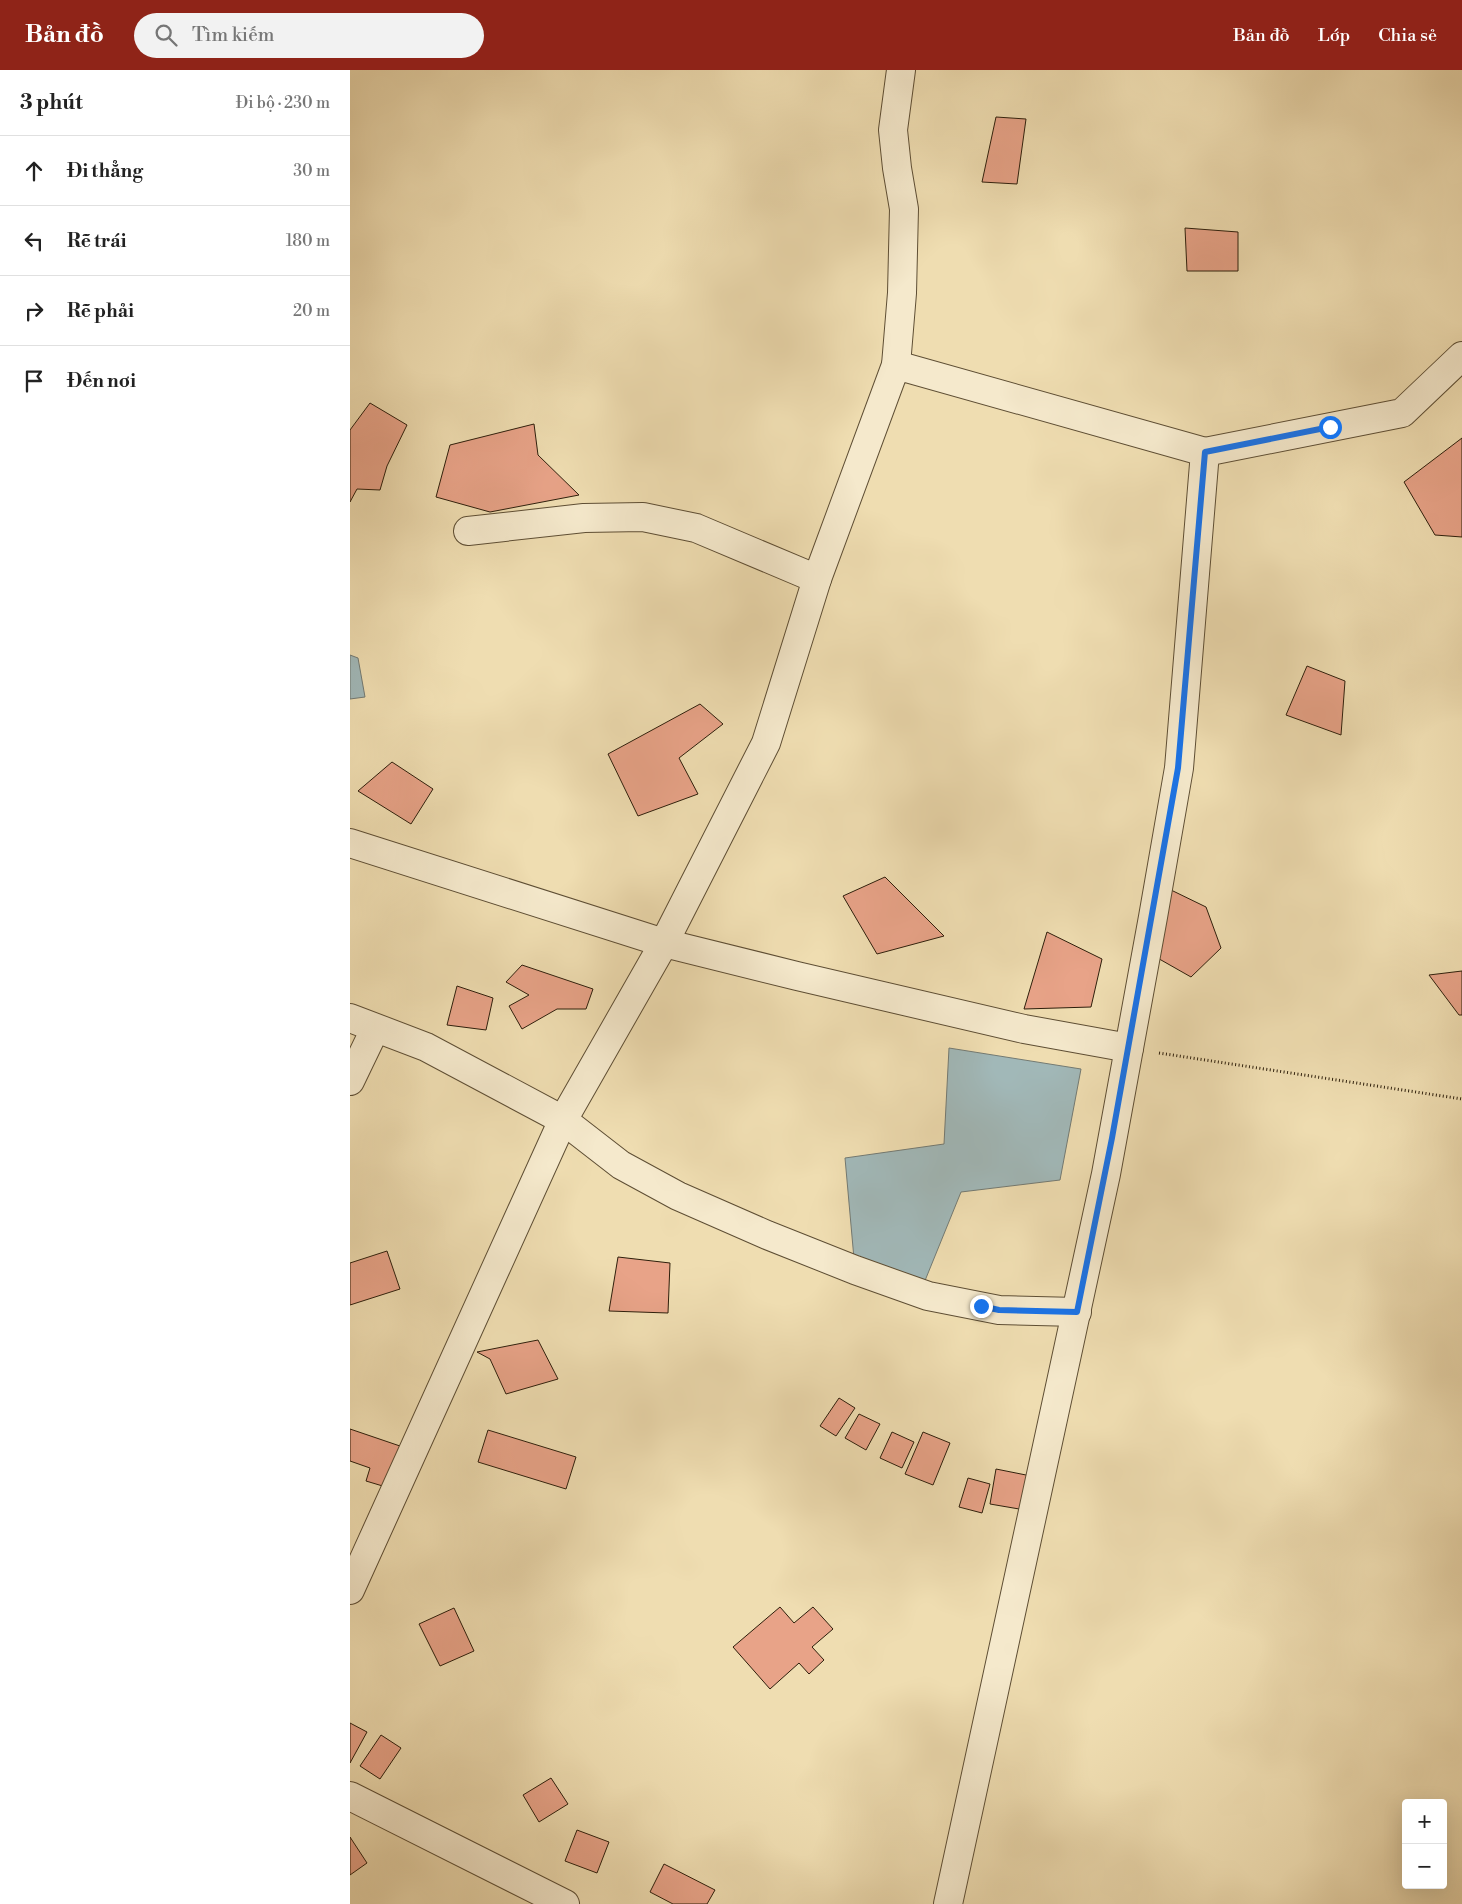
<!DOCTYPE html>
<html lang="vi">
<head>
<meta charset="utf-8">
<style>
	body { margin:0; font-family:"Libre Bodoni",serif; background:#f2f2f2; color:#222 }
	.controls { position:absolute; right:15px; bottom:15px; display:grid; overflow:hidden; border-radius:5px; box-shadow:0 5px 20px #0002 }
	.controls button { width:45px; height:45px; display:grid; place-items:center; padding:0; border:0; border-bottom:1px solid #e0e0e0; background:#fff; color:#222; font:25px sans-serif }
	.stop { position:absolute; width:15px; height:15px; margin:-11px; border:4px solid #1a73e8; border-radius:50%; background:#fff }
	.stop.end { background:#1a73e8; border-color:#fff; box-shadow:0 1px 5px #0008 }
	.list { margin:0; padding:0; list-style:none }
	h2 { display:flex; justify-content:space-between; align-items:center; height:65px; margin:0; padding:0 20px; font-size:21px }
	h2 small { font-size:16px; font-weight:400; color:#767676 }
	.list li { display:grid; grid-template-columns:32px 1fr auto; gap:15px; align-items:center; box-sizing:border-box; height:70px; padding:0 20px; border-top:1px solid #e0e0e0 }
	.list b { display:block; font-size:19px; white-space:nowrap }
	.list em { font-size:16px; font-style:normal; color:#767676 }
	.icon { flex:none; width:28px; height:28px; fill:none; stroke:currentColor; stroke-width:2; stroke-linecap:round; stroke-linejoin:round }
	.map { position:relative; flex:none; width:1112px; height:1834px; overflow:hidden }
	header { display:flex; align-items:center; gap:30px; box-sizing:border-box; height:70px; padding:0 25px; background:#8f2418; color:#fff }
	header strong { font-size:24px }
	nav { display:flex; gap:28px; margin-inline-start:auto; font-size:18px }
	.search { width:350px; height:45px; background:#f2f2f2; display:flex; align-items:center; gap:12px; box-sizing:border-box; padding:0 18px; border-radius:28px; color:#767676; font-size:19px }
	main { display:flex }
	aside { flex:1; background:#fff }
	.map>svg:first-child { display:block }
</style>
</head>
<body>
<header>
<strong>Bản đồ</strong>
<div class="search"><svg class="icon" aria-label="search" viewBox="0 0 24 24"><circle cx="10" cy="10" r="6"/><path d="M15 15l6 6"/></svg>Tìm kiếm</div>
<nav><a>Bản đồ</a><a>Lớp</a><a>Chia sẻ</a></nav>
</header>
<main>
<aside>
<h2>3 phút<small>Đi bộ · 230 m</small></h2>
<ul class="list">
<li><svg class="icon" aria-label="ahead" viewBox="0 0 24 24"><path d="M12 20V5M6 11l6-6 6 6"/></svg><div><b>Đi thẳng</b></div><em>30 m</em></li>
<li><svg class="icon" aria-label="left" viewBox="0 0 24 24"><path d="M17 20v-9H6M10 6l-5 5 5 5"/></svg><div><b>Rẽ trái</b></div><em>180 m</em></li>
<li><svg class="icon" aria-label="right" viewBox="0 0 24 24"><path d="M7 20v-9h11M14 6l5 5-5 5"/></svg><div><b>Rẽ phải</b></div><em>20 m</em></li>
<li><svg class="icon" aria-label="arrive" viewBox="0 0 24 24"><path d="M6 21V4h12l-3 4 3 4H6"/></svg><div><b>Đến nơi</b></div></li>
</ul>
</aside>
<div class="map">
<svg width="1112" height="1834" viewBox="0 0 1112 1834">
	<rect width="100%" height="100%" fill="#efddb1"/>
	<filter id="stains"><feTurbulence type="fractalNoise" baseFrequency=".004" numOctaves="4"/><feColorMatrix values="0 0 0 0 .2 0 0 0 0 .09 0 0 0 0 .02 0 0 0 .5 -.17"/></filter>
	<radialGradient id="worn" r=".72"><stop offset=".6" stop-color="#630" stop-opacity="0"/><stop offset="1" stop-color="#630" stop-opacity=".3"/></radialGradient>
	<!-- water -->
	<g fill="#a1b8b8" stroke="#737a73">
		<polygon points="0,585 8,588 15,627 0,629"/>
		<polygon points="599,978 731,999 710,1110 611,1122 572,1218 505,1200 495,1088 594,1074"/>
	</g>
	<!-- building -->
	<g fill="#e8a388" stroke="#2d1e0b">
		<polygon points="646,47 676,49 667,114 632,112"/>
		<polygon points="835,158 888,162 888,201 837,201"/>
		<polygon points="20,333 57,355 37,396 30,420 7,419 0,432 0,360"/>
		<polygon points="184,354 188,385 229,425 140,442 86,427 100,375"/>
		<polygon points="1112,368 1112,467 1085,465 1054,412"/>
		<polygon points="957,596 995,611 991,665 936,645"/>
		<polygon points="350,634 373,654 329,688 348,724 288,746 258,684"/>
		<polygon points="42,692 83,719 61,754 8,721"/>
		<polygon points="535,807 594,866 527,884 493,826"/>
		<polygon points="821,820 856,837 871,878 841,907 804,886"/>
		<polygon points="697,862 752,889 741,937 674,939"/>
		<polygon points="172,895 243,919 236,939 207,939 172,959 159,936 179,925 156,912"/>
		<polygon points="1112,901 1112,945 1109,945 1079,905"/>
		<polygon points="107,916 143,928 136,960 97,955"/>
		<polygon points="37,1181 50,1219 0,1235 0,1193"/>
		<polygon points="268,1187 320,1193 318,1243 259,1241"/>
		<polygon points="188,1270 208,1309 156,1324 140,1289 127,1282"/>
		<polygon points="489,1328 505,1338 486,1366 470,1356"/>
		<polygon points="509,1344 530,1354 516,1380 495,1368"/>
		<polygon points="0,1359 50,1376 36,1417 16,1411 20,1398 0,1391"/>
		<polygon points="138,1360 226,1387 216,1419 128,1392"/>
		<polygon points="542,1362 564,1372 552,1398 530,1388"/>
		<polygon points="573,1362 600,1373 583,1415 555,1404"/>
		<polygon points="646,1399 681,1406 675,1440 640,1434"/>
		<polygon points="618,1408 640,1414 632,1443 609,1437"/>
		<polygon points="430,1537 444,1553 463,1537 483,1559 462,1577 474,1590 459,1604 449,1593 420,1619 383,1577"/>
		<polygon points="104,1538 124,1581 90,1596 69,1554"/>
		<polygon points="0,1653 17,1662 0,1693"/>
		<polygon points="31,1665 51,1678 30,1709 10,1696"/>
		<polygon points="201,1708 218,1734 189,1752 173,1725"/>
		<polygon points="227,1760 259,1772 247,1803 215,1791"/>
		<polygon points="0,1767 17,1793 0,1805"/>
		<polygon points="314,1794 365,1820 357,1834 323,1834 300,1822"/>
	</g>
	<g fill="none" stroke-linecap="round" stroke-linejoin="round">
		<!-- street casing -->
		<g stroke="#5e4e34" stroke-width="30">
			<g id="street">
				<polyline points="546,295 552,223 554,139 547,98 543,60 551,0"/>
				<polyline points="118,461 234,448 293,447 346,458 467,509"/>
				<polyline points="0,773 314,873 447,906 674,959 779,978"/>
				<polyline points="0,948 76,977 213,1050 271,1095 328,1126 417,1165 505,1200 578,1226 649,1240 727,1242"/>
				<polyline points="0,1011 25,959"/>
				<polyline points="0,1520 213,1050 314,873 416,673 467,509 546,295 855,382"/>
				<polyline points="0,1726 215,1834"/>
				<polyline points="598,1834 756,1104 803,847 829,698 855,382 1052,343 1112,286"/>
			</g>
		</g>
		<!-- path -->
		<polyline stroke="#2d1e0b" stroke-width="3" stroke-dasharray="1 2.5" stroke-linecap="butt" points="809,983 1112,1029"/>
		<!-- street -->
		<use href="#street" stroke="#f5e9cc" stroke-width="28"/>
	</g>
	<g fill="none" stroke-linecap="round" stroke-linejoin="round">
		<!-- route -->
		<polyline stroke="#1a73e8" stroke-width="6" points="631,1236 649,1240 727,1242 762,1068 828,698 855,382 980,357"/>
	</g>
	<rect width="100%" height="100%" filter="url(#stains)"/>
	<rect width="100%" height="100%" fill="url(#worn)"/>
</svg>
<div class="controls">
<button>+</button>
<button>−</button>
</div>
<div class="stop" style="left:980px;top:357px"></div>
<div class="stop end" style="left:631px;top:1236px"></div>
</div>
</main>
</body>
</html>
